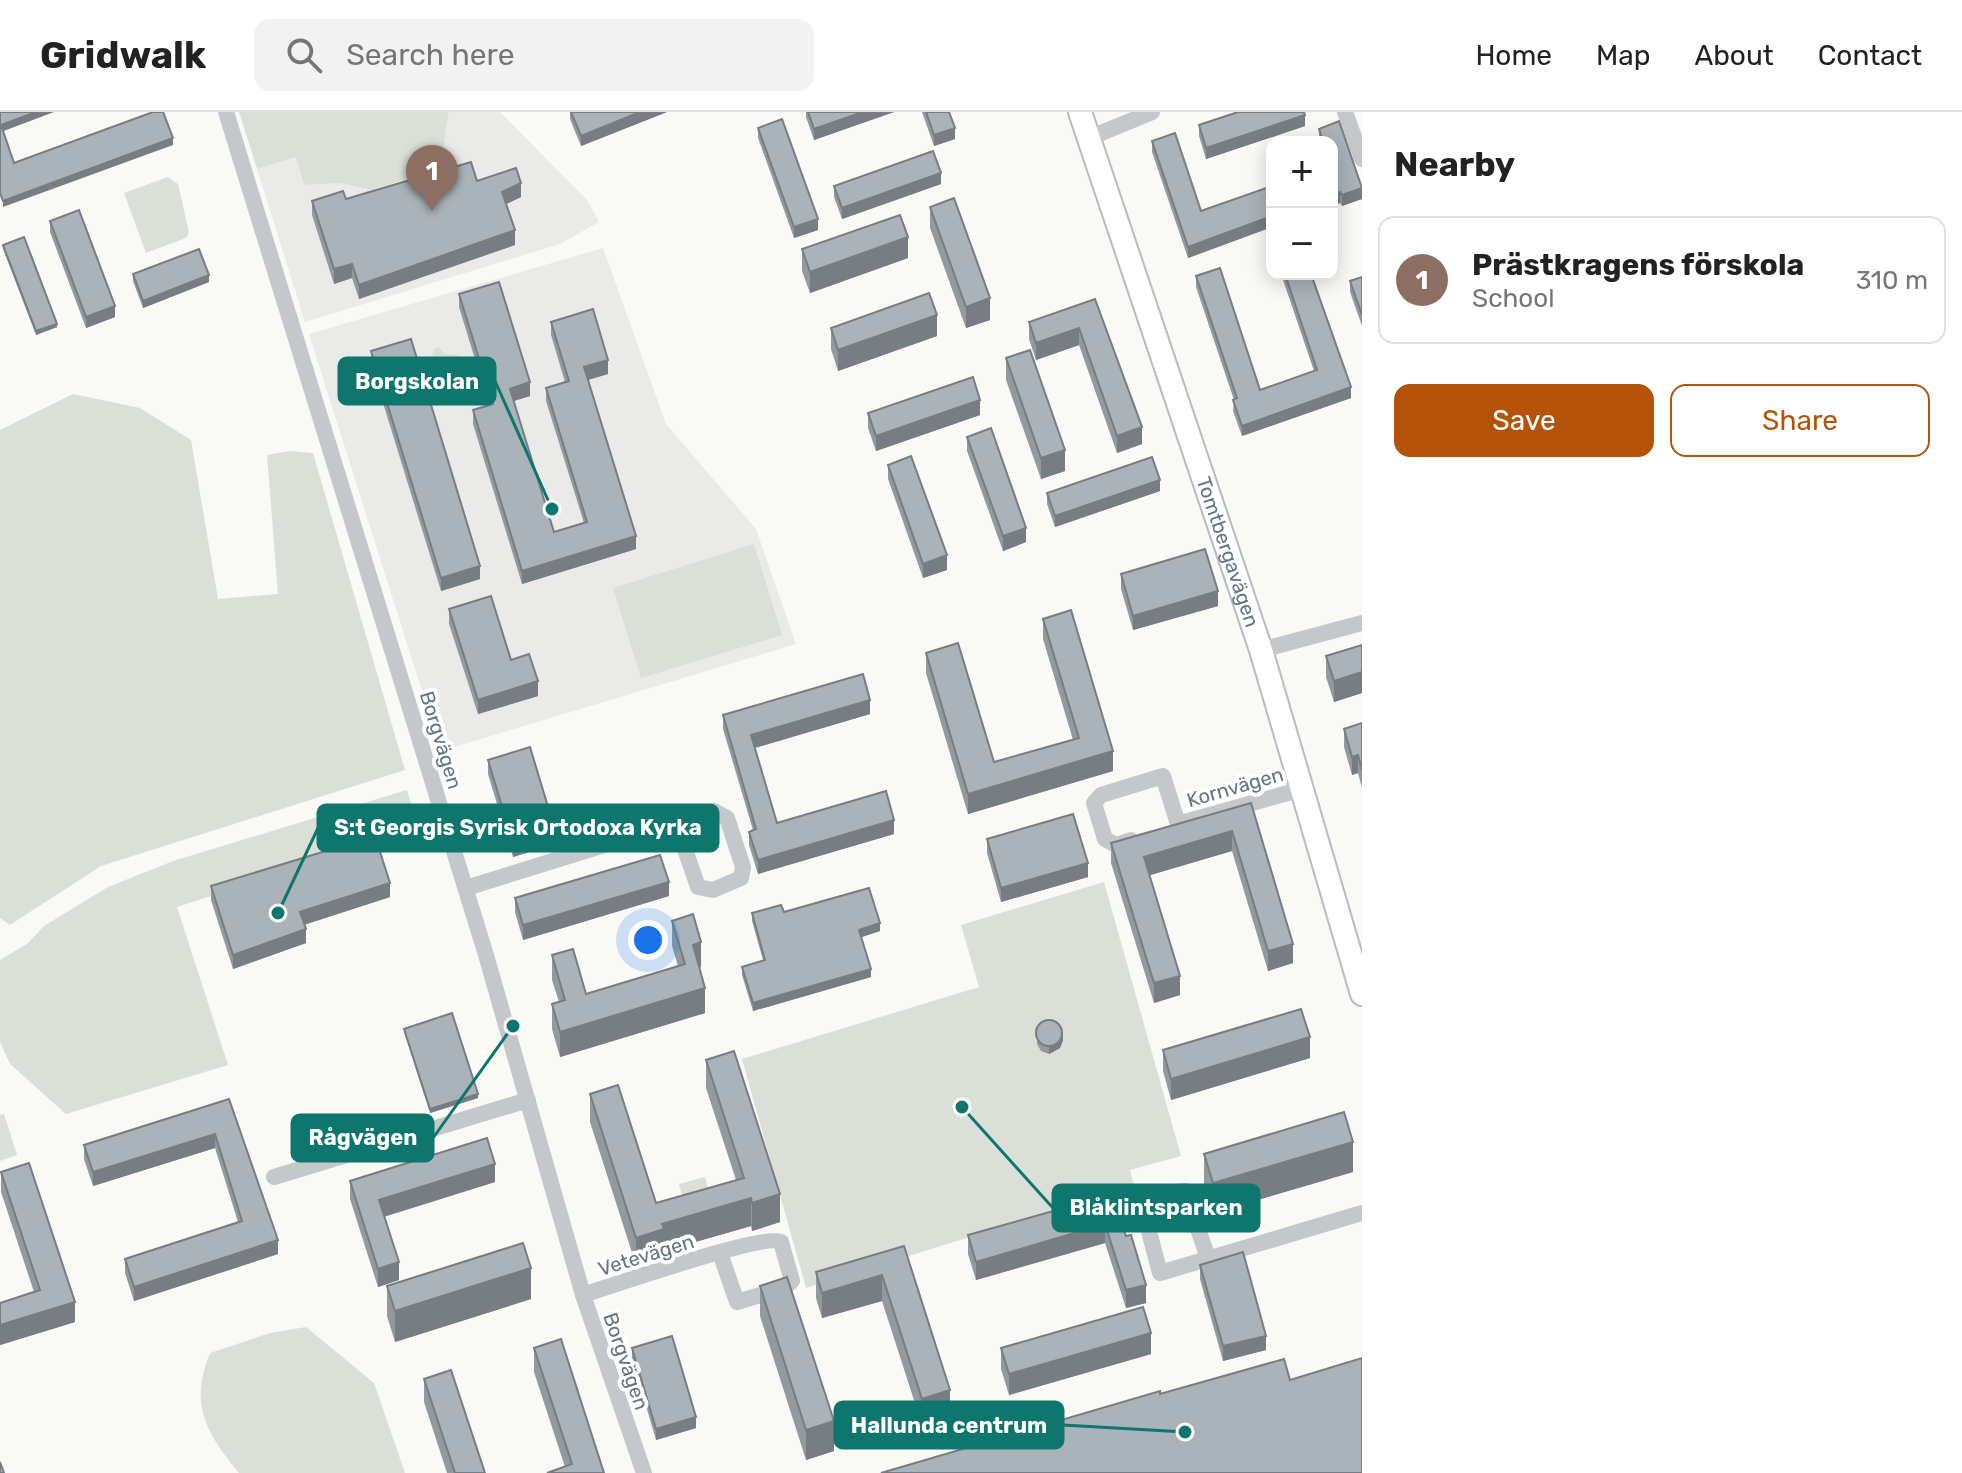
<!DOCTYPE html>
<html lang="en">
<head>
<meta charset="utf-8">
<style>
	body { margin:0; font-family:Rubik,sans-serif; background:#f2f2f2; color:#222 }
	.controls { position:absolute; right:24px; top:24px; display:grid; overflow:hidden; border-radius:16px; box-shadow:0 4px 20px #0003 }
	.controls button { width:72px; height:72px; display:grid; place-items:center; padding:0; border:0; border-bottom:2px solid #e0e0e0; background:#fff; color:#222; font:40px sans-serif }
	.you { position:absolute; left:648px; top:828px; width:28px; height:28px; margin:-20px; border:6px solid #fff; border-radius:50%; background:#1a73e8; box-shadow:0 0 0 12px #1a73e833 }
	.badge { display:grid; place-items:center; width:52px; height:52px; border-radius:50%; background:#b45309; color:#fff; font-size:26px; font-weight:700 }
	.pin { position:absolute; translate:-50% -66px; filter:drop-shadow(0 2px 4px #0008) }
	.pin::after { content:''; position:absolute; top:42px; width:28px; height:24px; background:inherit; clip-path:polygon(0 0,100% 0,50% 100%) }
	.list { margin:0; padding:0; list-style:none }
	h2 { display:flex; justify-content:space-between; align-items:center; height:104px; margin:0; padding:0 32px; font-size:34px }
	h2 small { font-size:26px; font-weight:400; color:#767676 }
	.list li { display:grid; grid-template-columns:52px 1fr auto; gap:24px; align-items:center; box-sizing:border-box; height:128px; margin:0 16px 16px; padding:0 16px; border:2px solid #e0e0e0; border-radius:16px }
	.list b { display:block; font-size:30px; white-space:nowrap }
	.list p { margin:0; font-size:26px; white-space:nowrap; color:#767676 }
	.list em { font-size:26px; font-style:normal; color:#767676 }
	.actions { display:flex; gap:16px; padding:24px 32px }
	.actions a { flex:1; padding:18px 0; border:2px solid #b45309; border-radius:16px; text-align:center; font-size:28px; color:#b45309 }
	.actions .main { background:#b45309; color:#fff }
	.icon { flex:none; width:44px; height:44px; fill:none; stroke:currentColor; stroke-width:2; stroke-linecap:round; stroke-linejoin:round }
	.map { position:relative; flex:none; width:1362px; height:1361px; overflow:hidden }
	header { display:flex; align-items:center; gap:48px; box-sizing:border-box; height:112px; padding:0 40px; background:#fff; border-bottom:2px solid #e0e0e0 }
	header strong { font-size:38px }
	nav { display:flex; gap:44px; margin-inline-start:auto; font-size:28px }
	.search { width:560px; height:72px; background:#f2f2f2; display:flex; align-items:center; gap:20px; box-sizing:border-box; padding:0 28px; border-radius:16px; color:#767676; font-size:30px }
	main { display:flex }
	aside { flex:1; background:#fff }
	.map>svg:first-child { display:block }
</style>
</head>
<body>
<header>
<strong>Gridwalk</strong>
<div class="search"><svg class="icon" aria-label="search" viewBox="0 0 24 24"><circle cx="10" cy="10" r="6"/><path d="M15 15l6 6"/></svg>Search here</div>
<nav><a>Home</a><a>Map</a><a>About</a><a>Contact</a></nav>
</header>
<main>
<div class="map">
<svg width="1362" height="1361" viewBox="0 0 1362 1361">
	<rect width="100%" height="100%" fill="#f9f9f6"/>
	<!-- built -->
	<g fill="#eaeae9">
		<polygon points="449,0 500,0 587,88 599,110 560,132 305,210 257,57 296,45 304,73 340,71 371,78 440,57"/>
		<polygon points="603,136 666,312 756,417 796,532 441,639 309,222"/>
	</g>
	<!-- green -->
	<g fill="#dae0d7">
		<polygon points="239,0 449,0 440,57 371,78 340,71 304,73 296,45 257,57"/>
		<polygon points="168,65 178,72 189,121 186,126 146,141 124,81"/>
		<polygon points="439,235 445,242 459,243 462,255 446,265 438,261 431,248 434,237"/>
		<polygon points="73,282 140,296 191,328 218,487 278,482 267,343 290,339 313,341 405,658 101,754 10,813 0,806 0,318"/>
		<polygon points="754,432 782,523 641,566 613,476"/>
		<polygon points="407,678 419,717 177,795 228,953 66,1002 10,952 0,930 0,848 27,832 44,814 108,775 173,749"/>
		<polygon points="1104,770 1181,1044 1130,1058 1134,1074 806,1176 742,947 979,875 961,813"/>
		<polygon points="4,1002 17,1043 0,1049 0,1003"/>
		<polygon points="705,1065 713,1097 687,1104 679,1072"/>
		<path d="M306,1215L374,1271L405,1361H239C206,1321 189,1292 210,1241L270,1221Z"/>
	</g>
	<g fill="none" stroke-linecap="round" stroke-linejoin="round">
		<!-- secondary casing -->
		<g stroke="#b6bcc0" stroke-width="26">
			<g id="secondary">
				<path id="s1" d="M1080,0L1261,538L1362,882"/>
			</g>
		</g>
		<!-- street -->
		<g stroke="#c4c8cb" stroke-width="16">
			<polyline points="226,0 486,843 583,1183 644,1361"/>
			<polyline points="1345,0 1362,47"/>
			<polyline points="1089,26 1152,0"/>
			<polyline points="1261,538 1362,511"/>
			<polyline points="1131,728 1116,733 1105,727 1094,691 1101,683 1163,664 1178,712 1302,677"/>
			<polyline points="466,776 714,699 727,706 743,755 741,766 713,778 698,775 676,711"/>
			<polyline points="274,1065 528,988"/>
			<polyline points="1208,1146 1185,1079 1167,1081 1142,1093 1160,1161 1362,1101"/>
			<path d="M583,1183C611,1174 765,1121 781,1130L792,1169L784,1176L737,1190L720,1141"/>
		</g>
		<!-- secondary -->
		<use href="#secondary" stroke="#fff" stroke-width="22"/>
	</g>
	<!-- wall -->
	<g fill="#929a9f">
		<polygon points="570,0 667,0 581,34 570,7"/>
		<polygon points="806,0 894,0 814,28 806,5"/>
		<polygon points="922,0 949,0 955,27 934,34"/>
		<polygon points="1339,9 1362,75 1362,87 1342,94 1340,91 1332,94 1332,30 1319,30 1319,17"/>
		<polygon points="1199,13 1305,14 1206,47 1199,24"/>
		<polygon points="758,16 818,118 794,126 758,26"/>
		<polygon points="1152,29 1201,99 1272,74 1272,115 1188,146 1152,40"/>
		<polygon points="477,69 521,85 506,92 515,133 359,187 352,166 334,172 312,103 312,89 346,87"/>
		<polygon points="941,72 842,107 834,85 834,74"/>
		<polygon points="930,95 990,208 966,216 930,116"/>
		<polygon points="50,109 115,205 86,216 50,120"/>
		<polygon points="3,133 57,215 36,223 3,137"/>
		<polygon points="802,137 908,146 810,181 802,159"/>
		<polygon points="133,162 209,170 143,196 133,169"/>
		<polygon points="1281,162 1311,162 1351,286 1242,324 1233,299 1234,288 1196,175 1196,164 1260,278 1314,259"/>
		<polygon points="1362,165 1362,214 1350,180 1350,169"/>
		<polygon points="459,182 530,284 514,289 554,420 584,411 546,289 546,276 565,270 551,223 551,210 608,262 588,268 636,437 522,472 473,312 473,298 489,293 459,195"/>
		<polygon points="1095,187 1142,332 1117,341 1079,233 1036,248 1029,227 1029,210"/>
		<polygon points="831,216 937,224 838,259 831,237"/>
		<polygon points="371,239 480,467 441,479 371,252"/>
		<polygon points="1006,246 1065,359 1041,367 1006,268"/>
		<polygon points="868,301 980,303 876,339 868,316"/>
		<polygon points="967,325 1026,430 1003,439 967,339"/>
		<polygon points="888,353 947,458 923,466 888,367"/>
		<polygon points="1160,379 1055,415 1047,392 1047,381"/>
		<polygon points="1121,462 1218,494 1133,518 1121,477"/>
		<polygon points="449,497 511,548 538,584 478,602 449,512"/>
		<polygon points="1043,507 1113,659 968,702 926,561 926,541 994,650 1073,628 1043,527"/>
		<polygon points="1362,533 1362,581 1334,590 1326,565 1326,544"/>
		<polygon points="870,602 755,636 777,711 894,722 758,762 749,733 749,720 753,718 723,617 723,603"/>
		<polygon points="1362,611 1362,676 1358,661 1352,663 1344,635 1344,617"/>
		<polygon points="488,648 555,732 513,745 488,662"/>
		<polygon points="1251,691 1293,851 1268,859 1232,739 1149,763 1180,883 1154,891 1111,751 1111,731"/>
		<polygon points="987,727 1088,765 1001,790 987,741"/>
		<polygon points="211,774 390,785 304,813 306,831 233,857 211,788"/>
		<polygon points="669,784 523,828 515,800 515,786"/>
		<polygon points="784,800 880,819 861,825 871,865 753,899 742,863 742,855 763,848 752,809 752,801"/>
		<polygon points="672,809 701,855 699,856 705,901 560,945 552,917 552,892 559,890 552,868 552,843 586,882 678,854 672,834"/>
		<polygon points="1037,916 1063,928 1060,936 1049,942 1041,939 1037,932"/>
		<polygon points="404,917 478,986 430,1001 404,920"/>
		<polygon points="1163,938 1310,946 1171,988 1163,959"/>
		<polygon points="706,948 780,1110 752,1119 751,1114 664,1139 664,1144 636,1153 590,1010 590,982 656,1091 736,1068 706,976"/>
		<polygon points="229,987 278,1142 134,1189 125,1161 125,1147 238,1110 215,1036 93,1074 84,1047 84,1033"/>
		<polygon points="1204,1042 1353,1060 1213,1101 1204,1072"/>
		<polygon points="1,1060 75,1210 0,1233 0,1191 34,1180 1,1080"/>
		<polygon points="350,1069 495,1070 384,1105 399,1168 378,1175 350,1087"/>
		<polygon points="1110,1083 1146,1191 1126,1196 1105,1131 976,1168 968,1142 968,1123"/>
		<polygon points="904,1134 950,1304 922,1313 882,1189 822,1206 816,1186 816,1160"/>
		<polygon points="1200,1153 1266,1238 1223,1249 1200,1167"/>
		<polygon points="387,1174 531,1187 395,1230 387,1204"/>
		<polygon points="760,1174 834,1339 806,1348 760,1204"/>
		<polygon points="534,1236 604,1361 565,1355 534,1260"/>
		<polygon points="632,1236 696,1316 656,1328 632,1246"/>
		<polygon points="1001,1236 1151,1242 1009,1283 1001,1257"/>
		<polygon points="424,1267 485,1361 447,1361 424,1290"/>
	</g>
	<!-- shaded-wall -->
	<g fill="#777d82">
		<polygon points="36,0 54,0 1,20 1,13"/>
		<polygon points="640,0 667,0 581,34 581,24"/>
		<polygon points="863,0 894,0 814,28 814,17"/>
		<polygon points="1305,3 1305,14 1206,47 1206,36"/>
		<polygon points="955,16 955,27 934,34 934,23"/>
		<polygon points="173,26 173,33 3,95 3,89"/>
		<polygon points="941,61 941,72 842,107 842,96"/>
		<polygon points="521,71 521,85 502,94 502,80"/>
		<polygon points="1362,76 1362,87 1342,94 1342,83"/>
		<polygon points="1340,80 1340,91 1332,94 1332,83"/>
		<polygon points="1272,104 1272,115 1188,146 1188,135"/>
		<polygon points="818,107 818,118 794,126 794,115"/>
		<polygon points="515,118 515,133 359,187 359,173"/>
		<polygon points="908,125 908,146 810,181 810,160"/>
		<polygon points="352,152 352,166 334,172 334,157"/>
		<polygon points="209,163 209,170 143,196 143,189"/>
		<polygon points="990,186 990,208 966,216 966,195"/>
		<polygon points="115,194 115,205 86,216 86,205"/>
		<polygon points="937,203 937,224 838,259 838,238"/>
		<polygon points="57,212 57,215 36,223 36,219"/>
		<polygon points="1079,216 1079,233 1036,248 1036,231"/>
		<polygon points="608,248 608,262 584,269 584,255"/>
		<polygon points="530,270 530,284 510,290 510,277"/>
		<polygon points="1351,275 1351,286 1242,324 1242,314"/>
		<polygon points="980,288 980,303 876,339 876,324"/>
		<polygon points="1142,315 1142,332 1117,341 1117,324"/>
		<polygon points="1065,338 1065,359 1041,367 1041,346"/>
		<polygon points="1160,368 1160,379 1055,415 1055,404"/>
		<polygon points="1026,416 1026,430 1003,439 1003,424"/>
		<polygon points="636,424 636,437 522,472 522,459"/>
		<polygon points="947,443 947,458 923,466 923,452"/>
		<polygon points="480,454 480,467 441,479 441,466"/>
		<polygon points="1218,479 1218,494 1133,518 1133,504"/>
		<polygon points="1362,560 1362,581 1334,590 1334,569"/>
		<polygon points="538,569 538,584 478,602 478,588"/>
		<polygon points="870,588 870,602 751,637 751,623"/>
		<polygon points="1113,639 1113,659 968,702 968,682"/>
		<polygon points="1358,643 1358,661 1352,663 1352,645"/>
		<polygon points="894,708 894,722 758,762 758,748"/>
		<polygon points="555,718 555,732 513,745 513,731"/>
		<polygon points="1232,719 1232,739 1144,765 1144,745"/>
		<polygon points="1088,751 1088,765 1001,790 1001,776"/>
		<polygon points="669,770 669,784 523,828 523,813"/>
		<polygon points="390,771 390,785 300,814 300,800"/>
		<polygon points="880,811 880,819 859,826 859,818"/>
		<polygon points="306,817 306,831 233,857 233,843"/>
		<polygon points="701,830 701,855 693,858 693,833"/>
		<polygon points="1293,832 1293,851 1268,859 1268,839"/>
		<polygon points="871,857 871,865 753,899 753,891"/>
		<polygon points="1180,864 1180,883 1154,891 1154,871"/>
		<polygon points="705,876 705,901 560,945 560,920"/>
		<polygon points="1063,921 1063,928 1060,936 1049,942 1049,935"/>
		<polygon points="1310,925 1310,946 1171,988 1171,967"/>
		<polygon points="478,982 478,986 430,1001 430,997"/>
		<polygon points="215,1022 215,1036 93,1074 93,1060"/>
		<polygon points="1353,1030 1353,1060 1213,1101 1213,1071"/>
		<polygon points="495,1052 495,1070 379,1106 379,1088"/>
		<polygon points="780,1082 780,1110 752,1119 752,1091"/>
		<polygon points="751,1086 751,1114 664,1139 664,1144 636,1153 636,1126 662,1112"/>
		<polygon points="1105,1112 1105,1131 976,1168 976,1150"/>
		<polygon points="278,1128 278,1142 134,1189 134,1175"/>
		<polygon points="399,1150 399,1168 378,1175 378,1157"/>
		<polygon points="531,1156 531,1187 395,1230 395,1199"/>
		<polygon points="882,1163 882,1189 822,1206 822,1181"/>
		<polygon points="1146,1173 1146,1191 1126,1196 1126,1178"/>
		<polygon points="75,1190 75,1210 0,1233 0,1213"/>
		<polygon points="1151,1221 1151,1242 1009,1283 1009,1262"/>
		<polygon points="1266,1224 1266,1238 1223,1249 1223,1234"/>
		<polygon points="950,1278 950,1304 922,1313 922,1287"/>
		<polygon points="696,1305 696,1316 656,1328 656,1317"/>
		<polygon points="834,1309 834,1339 806,1348 806,1318"/>
	</g>
	<!-- building -->
	<g fill="#aab3b9" stroke="#777d82" stroke-width="2">
		<polygon points="0,0 36,0 1,13 14,51 153,0 163,0 173,26 3,89 0,81"/>
		<polygon points="571,0 640,0 581,24"/>
		<polygon points="808,0 863,0 814,17"/>
		<polygon points="926,0 949,0 955,16 934,23"/>
		<polygon points="1238,0 1304,0 1305,3 1206,36 1199,13"/>
		<polygon points="782,7 818,107 794,115 758,16"/>
		<polygon points="1339,9 1362,76 1342,83 1340,80 1332,83 1332,30 1323,30 1319,17"/>
		<polygon points="1175,21 1201,99 1272,74 1272,104 1188,135 1152,29"/>
		<polygon points="933,39 941,61 842,96 834,74"/>
		<polygon points="471,50 477,69 516,56 521,71 502,80 515,118 359,173 352,152 334,157 312,89 343,79 346,87"/>
		<polygon points="954,86 990,186 966,195 930,95"/>
		<polygon points="79,98 115,194 86,205 50,109"/>
		<polygon points="900,103 908,125 810,160 802,137"/>
		<polygon points="24,125 57,212 36,219 3,133"/>
		<polygon points="199,137 209,163 143,189 133,162"/>
		<polygon points="1220,156 1260,278 1317,258 1285,162 1311,162 1351,275 1242,314 1233,288 1237,286 1196,164"/>
		<polygon points="1362,165 1362,203 1350,169"/>
		<polygon points="499,170 530,270 510,277 554,420 587,410 546,276 569,269 551,210 593,197 608,248 584,255 636,424 522,459 473,298 493,292 459,182"/>
		<polygon points="929,181 937,203 838,238 831,216"/>
		<polygon points="1095,187 1142,315 1117,324 1079,216 1036,231 1029,210"/>
		<polygon points="411,227 480,454 441,466 371,239"/>
		<polygon points="1030,238 1065,338 1041,346 1006,246"/>
		<polygon points="973,265 980,288 876,324 868,301"/>
		<polygon points="991,316 1026,416 1003,424 967,325"/>
		<polygon points="911,344 947,443 923,452 888,353"/>
		<polygon points="1152,345 1160,368 1055,404 1047,381"/>
		<polygon points="1205,437 1218,479 1133,504 1121,462"/>
		<polygon points="491,484 511,548 529,542 538,569 478,588 449,497"/>
		<polygon points="1071,498 1113,639 968,682 926,541 958,531 994,650 1079,626 1043,507"/>
		<polygon points="1362,533 1362,560 1334,569 1326,544"/>
		<polygon points="863,562 870,588 751,623 777,711 886,679 894,708 758,748 749,720 756,717 723,603"/>
		<polygon points="1362,611 1362,658 1358,643 1352,645 1344,617"/>
		<polygon points="530,635 555,718 513,731 488,648"/>
		<polygon points="1251,691 1293,832 1268,839 1232,719 1144,745 1180,864 1154,871 1111,731"/>
		<polygon points="1073,702 1088,751 1001,776 987,727"/>
		<polygon points="375,724 390,771 300,800 306,817 233,843 211,774"/>
		<polygon points="660,743 669,770 523,813 515,786"/>
		<polygon points="869,776 880,811 859,818 871,857 753,891 742,855 765,848 752,801 781,793 784,800"/>
		<polygon points="693,802 701,830 693,833 705,876 560,920 552,892 565,888 552,843 573,837 586,882 685,852 672,809"/>
		<polygon points="1301,897 1310,925 1171,967 1163,938"/>
		<polygon points="452,901 478,982 430,997 404,917"/>
		<circle cx="1049" cy="921" r="13"/>
		<polygon points="734,939 780,1082 752,1091 751,1086 662,1112 664,1117 636,1126 590,982 618,973 656,1091 744,1066 706,948"/>
		<polygon points="229,987 278,1128 134,1175 125,1147 242,1109 215,1022 93,1060 84,1033"/>
		<polygon points="1344,1000 1353,1030 1213,1071 1204,1042"/>
		<polygon points="487,1026 495,1052 379,1088 399,1150 378,1157 350,1069"/>
		<polygon points="29,1051 75,1190 0,1213 0,1191 40,1178 1,1060"/>
		<polygon points="1110,1083 1126,1124 1131,1123 1146,1173 1126,1178 1105,1112 976,1150 968,1123"/>
		<polygon points="523,1131 531,1156 395,1199 387,1174"/>
		<polygon points="904,1134 950,1278 922,1287 882,1163 822,1181 816,1160"/>
		<polygon points="1243,1140 1266,1224 1223,1234 1200,1153"/>
		<polygon points="787,1165 834,1309 806,1318 760,1174"/>
		<polygon points="1143,1195 1151,1221 1009,1262 1001,1236"/>
		<polygon points="672,1224 696,1305 656,1317 632,1236"/>
		<polygon points="561,1227 604,1361 547,1361 572,1352 534,1236"/>
		<polygon points="1362,1246 1362,1361 881,1361 1160,1279 1160,1282 1284,1247 1290,1268"/>
		<polygon points="451,1258 485,1361 455,1361 424,1267"/>
		<polygon points="0,1350 4,1361 0,1361"/>
	</g>
	<g text-anchor="middle" dominant-baseline="central" stroke-width="8" stroke-linejoin="round" paint-order="stroke">
		<!-- street labels -->
		<g font-size="20" fill="#637581" stroke="#fff">
			<text stroke="none"><textPath href="#s1" startOffset="464">Tomtbergavägen</textPath></text>
			<text transform="translate(441 628) rotate(73)">Borgvägen</text>
			<text transform="translate(1235 675) rotate(-16)">Kornvägen</text>
			<text transform="translate(646 1143) rotate(-17)">Vetevägen</text>
			<text transform="translate(626 1249) rotate(71)">Borgvägen</text>
		</g>
	</g>
	<!-- callouts -->
	<path fill="none" stroke="#0f766e" stroke-width="3" d="M552 397L495 269M278 801L318 716M513 914L433 1026M962 995L1053 1096M1185 1320L1063 1313"/>
	<g fill="#0f766e" stroke="#fff" stroke-width="3">
		<circle cx="552" cy="397" r="8"/>
		<circle cx="278" cy="801" r="8"/>
		<circle cx="513" cy="914" r="8"/>
		<circle cx="962" cy="995" r="8"/>
		<circle cx="1185" cy="1320" r="8"/>
	</g>
	<g fill="#0f766e" stroke="#0f766e" stroke-width="3">
		<rect x="339" y="246" width="156" height="46" rx="8"/>
		<rect x="318" y="693" width="400" height="46" rx="8"/>
		<rect x="292" y="1003" width="141" height="46" rx="8"/>
		<rect x="1053" y="1073" width="206" height="46" rx="8"/>
		<rect x="835" y="1290" width="228" height="46" rx="8"/>
	</g>
	<g font-size="22" text-anchor="middle" font-weight="bold" fill="#fff">
		<text x="417" y="277">Borgskolan</text>
		<text x="518" y="723">S:t Georgis Syrisk Ortodoxa Kyrka</text>
		<text x="363" y="1033">Rågvägen</text>
		<text x="1156" y="1103">Blåklintsparken</text>
		<text x="949" y="1321">Hallunda centrum</text>
	</g>
</svg>
<div class="controls">
<button>+</button>
<button>−</button>
</div>
<div class="you"></div>
<div class="pin badge" style="left:432px;top:99px;background:#8d6e63">1</div>
</div>
<aside>
<h2>Nearby<small></small></h2>
<ul class="list">
<li><span class="badge" style="background:#8d6e63">1</span><div><b>Prästkragens förskola</b><p>School</p></div><em>310 m</em></li>
</ul>
<div class="actions"><a class="main">Save</a><a>Share</a></div>
</aside>
</main>
</body>
</html>
